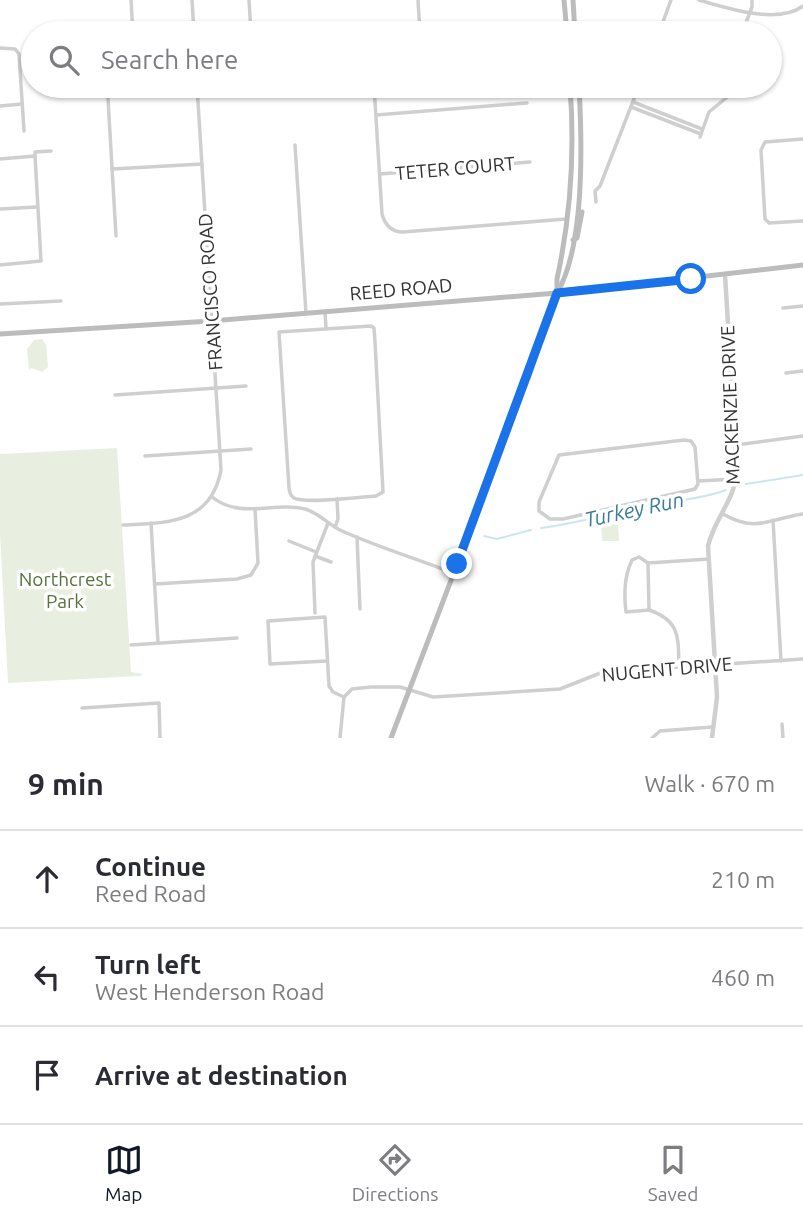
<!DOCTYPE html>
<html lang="en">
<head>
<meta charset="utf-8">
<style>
	body { margin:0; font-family:Ubuntu,sans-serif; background:#f7f7f7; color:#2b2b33 }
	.stop { position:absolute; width:21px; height:21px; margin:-16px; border:5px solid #1a73e8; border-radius:50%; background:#fff }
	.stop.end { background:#1a73e8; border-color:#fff; box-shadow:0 2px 7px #0008 }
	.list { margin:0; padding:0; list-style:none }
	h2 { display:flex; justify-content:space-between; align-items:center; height:91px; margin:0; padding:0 28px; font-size:30px }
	h2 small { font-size:23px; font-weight:400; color:#7c7c81 }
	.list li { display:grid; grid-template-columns:46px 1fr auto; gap:21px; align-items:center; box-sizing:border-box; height:98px; padding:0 28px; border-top:2px solid #e1e1e2 }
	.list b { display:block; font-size:26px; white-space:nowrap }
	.list p { margin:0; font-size:23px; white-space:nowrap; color:#7c7c81 }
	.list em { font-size:23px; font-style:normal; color:#7c7c81 }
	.icon { flex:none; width:38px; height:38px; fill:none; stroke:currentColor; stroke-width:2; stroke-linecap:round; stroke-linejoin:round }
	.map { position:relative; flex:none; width:803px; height:738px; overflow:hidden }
	.search { position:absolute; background:#fff; box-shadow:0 2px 5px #0004; left:21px; right:21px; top:21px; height:77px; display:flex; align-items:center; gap:18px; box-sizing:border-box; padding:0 24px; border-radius:38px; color:#7c7c81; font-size:26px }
	.sheet { height:385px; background:#fff }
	nav { display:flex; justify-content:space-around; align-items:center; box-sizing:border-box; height:98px; border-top:2px solid #e1e1e2; background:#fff; font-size:19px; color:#7c7c81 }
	nav a { display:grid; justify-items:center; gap:4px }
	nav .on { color:#111827 }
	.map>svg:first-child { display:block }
</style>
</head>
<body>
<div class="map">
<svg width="803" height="738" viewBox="0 0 803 738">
	<rect width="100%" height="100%" fill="#fff"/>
	<!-- green -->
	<g fill="#e9efe0">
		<polygon points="42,339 46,345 48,367 42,372 31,368 29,370 27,349 34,340"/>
		<polygon points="117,448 131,672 143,674 140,676 8,683 0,534 0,454"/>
		<polygon points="618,524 619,541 602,541 601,525"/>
	</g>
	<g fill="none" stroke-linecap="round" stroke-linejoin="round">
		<!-- stream -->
		<g stroke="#cce5ef" stroke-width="2">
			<polyline points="746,484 803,475"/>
			<path d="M541,528C579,523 615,513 652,505C677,500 703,499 726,490"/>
			<polyline points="484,536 497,539 531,530"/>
		</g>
		<!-- minor -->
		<g stroke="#cfcfcf" stroke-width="3.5">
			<polyline points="131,0 133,33"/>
			<polyline points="192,0 194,33"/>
			<polyline points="249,0 251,33"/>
			<polyline points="418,0 420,33"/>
			<path d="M699,0C726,8 778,25 803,6"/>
			<polyline points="659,33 671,0"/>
			<polyline points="742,33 752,7 752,0"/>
			<polyline points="0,48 15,49 19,54 24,131"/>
			<polyline points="110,86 108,99 116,236"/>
			<path d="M374,86L382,214C385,225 391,232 403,232L566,219"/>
			<polyline points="633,102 702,129"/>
			<polyline points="0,106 22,104"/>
			<polyline points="631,107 701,134"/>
			<polyline points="376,115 527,103"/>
			<polyline points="700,137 709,112 731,94 737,86"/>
			<polyline points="803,139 765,142 761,150 765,219 769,223 803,221"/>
			<polyline points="295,145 306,313"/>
			<polyline points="0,159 35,156 35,152 51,151"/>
			<polyline points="112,169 202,164"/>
			<polyline points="380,174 530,162"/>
			<polyline points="596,202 595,191 600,186 639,86"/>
			<polyline points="0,209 36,207"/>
			<polyline points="0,265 41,261 35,156"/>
			<polyline points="0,304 61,301"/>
			<polyline points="783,308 803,306"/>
			<polyline points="325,312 326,328"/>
			<path d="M371,326L374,328L375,342L383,492L376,496C360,497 306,504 294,498C290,495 290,493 289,488L279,332Z"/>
			<polyline points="786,373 803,371"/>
			<polyline points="115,395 246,386"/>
			<polygon points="684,440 691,441 695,447 698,484 695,489 563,519 550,519 539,511 539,502 559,455"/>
			<polyline points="736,445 803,436"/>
			<polyline points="145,456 251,449"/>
			<polyline points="698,481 736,479"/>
			<path d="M212,497C241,520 273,501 305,509C319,513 329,525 342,531C378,547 417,559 453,573"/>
			<path d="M723,514C756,533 769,519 803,514"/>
			<polyline points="773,520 781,661"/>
			<polyline points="151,523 158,643"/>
			<path d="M123,525C167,523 211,524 221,470L197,86"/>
			<polyline points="335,527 338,519 337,499"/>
			<polyline points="357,537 360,609"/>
			<polyline points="289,541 316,552"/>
			<polyline points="315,556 331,562"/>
			<path d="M648,563L639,557L632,560C624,577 624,594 626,612L649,610"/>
			<polyline points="155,584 237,579 251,575 258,563 255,509"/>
			<polyline points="315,613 313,562 328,523"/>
			<polyline points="131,645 237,638"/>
			<polyline points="327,661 270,664 268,621 325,617 329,686 333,692 344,697"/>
			<path d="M679,667C678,638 681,621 649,610L648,563L709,559"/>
			<polyline points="82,708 159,703 160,738"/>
			<polyline points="782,724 783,738"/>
			<polyline points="340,738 344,697 352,689 371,687 400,687 433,697 560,689 603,672 803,659"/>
			<polyline points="652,738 660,731 712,727"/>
		</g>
		<!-- tertiary -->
		<path stroke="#cfcfcf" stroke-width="4.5" d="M712,738L717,697L708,546C714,519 735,500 737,471L725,275"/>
		<!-- secondary -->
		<g stroke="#bcbcbc" stroke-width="5">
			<polyline points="564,0 567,33"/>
			<polyline points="573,0 575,33"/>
			<polyline points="573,240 577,238 582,212"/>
			<path d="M557,291V279C571,215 575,152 570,86"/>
			<polyline points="0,334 211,321 557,293 803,265"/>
			<path d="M391,738L530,373L557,293C585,246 582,140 579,86"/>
		</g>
	</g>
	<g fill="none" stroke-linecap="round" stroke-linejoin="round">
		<!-- route -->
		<polyline stroke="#1a73e8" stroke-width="9" points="457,564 557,293 691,279"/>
	</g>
	<g text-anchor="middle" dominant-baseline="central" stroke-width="7" stroke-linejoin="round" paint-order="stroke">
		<!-- street labels -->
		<g font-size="19" fill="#323232" stroke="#fff">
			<text transform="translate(455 168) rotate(-5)">TETER COURT</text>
			<text transform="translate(401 289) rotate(-5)">REED ROAD</text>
			<text transform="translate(210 292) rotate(-94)">FRANCISCO ROAD</text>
			<text transform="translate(730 405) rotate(-92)">MACKENZIE DRIVE</text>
			<text transform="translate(667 669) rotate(-5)">NUGENT DRIVE</text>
		</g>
		<!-- park labels -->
		<g font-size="19" fill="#5a713c" stroke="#fff">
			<text x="65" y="579">Northcrest<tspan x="65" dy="22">Park</tspan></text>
		</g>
		<!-- water labels -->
		<g font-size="21" font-style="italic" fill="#3b7d99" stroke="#fff">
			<text transform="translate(634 509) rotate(-12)">Turkey Run</text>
		</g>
	</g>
</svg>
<div class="stop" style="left:691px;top:279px"></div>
<div class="stop end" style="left:457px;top:564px"></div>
<div class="search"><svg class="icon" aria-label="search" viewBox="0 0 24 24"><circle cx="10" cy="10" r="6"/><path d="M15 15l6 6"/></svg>Search here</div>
</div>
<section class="sheet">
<h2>9 min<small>Walk · 670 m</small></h2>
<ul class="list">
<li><svg class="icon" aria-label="ahead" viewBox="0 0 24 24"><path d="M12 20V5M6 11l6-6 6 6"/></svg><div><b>Continue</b><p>Reed Road</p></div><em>210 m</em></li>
<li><svg class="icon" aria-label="left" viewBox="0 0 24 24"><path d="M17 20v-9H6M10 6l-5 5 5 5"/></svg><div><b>Turn left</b><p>West Henderson Road</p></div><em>460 m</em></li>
<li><svg class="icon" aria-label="arrive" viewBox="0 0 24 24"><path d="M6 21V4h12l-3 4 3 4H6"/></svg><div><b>Arrive at destination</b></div></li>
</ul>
</section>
<nav>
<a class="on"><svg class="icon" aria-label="map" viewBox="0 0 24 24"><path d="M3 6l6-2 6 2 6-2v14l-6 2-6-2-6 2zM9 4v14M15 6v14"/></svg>Map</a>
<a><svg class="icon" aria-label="directions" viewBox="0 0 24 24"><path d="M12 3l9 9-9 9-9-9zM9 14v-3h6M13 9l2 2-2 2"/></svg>Directions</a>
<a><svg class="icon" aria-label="saved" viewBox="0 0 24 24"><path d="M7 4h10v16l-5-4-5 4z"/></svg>Saved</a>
</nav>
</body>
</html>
